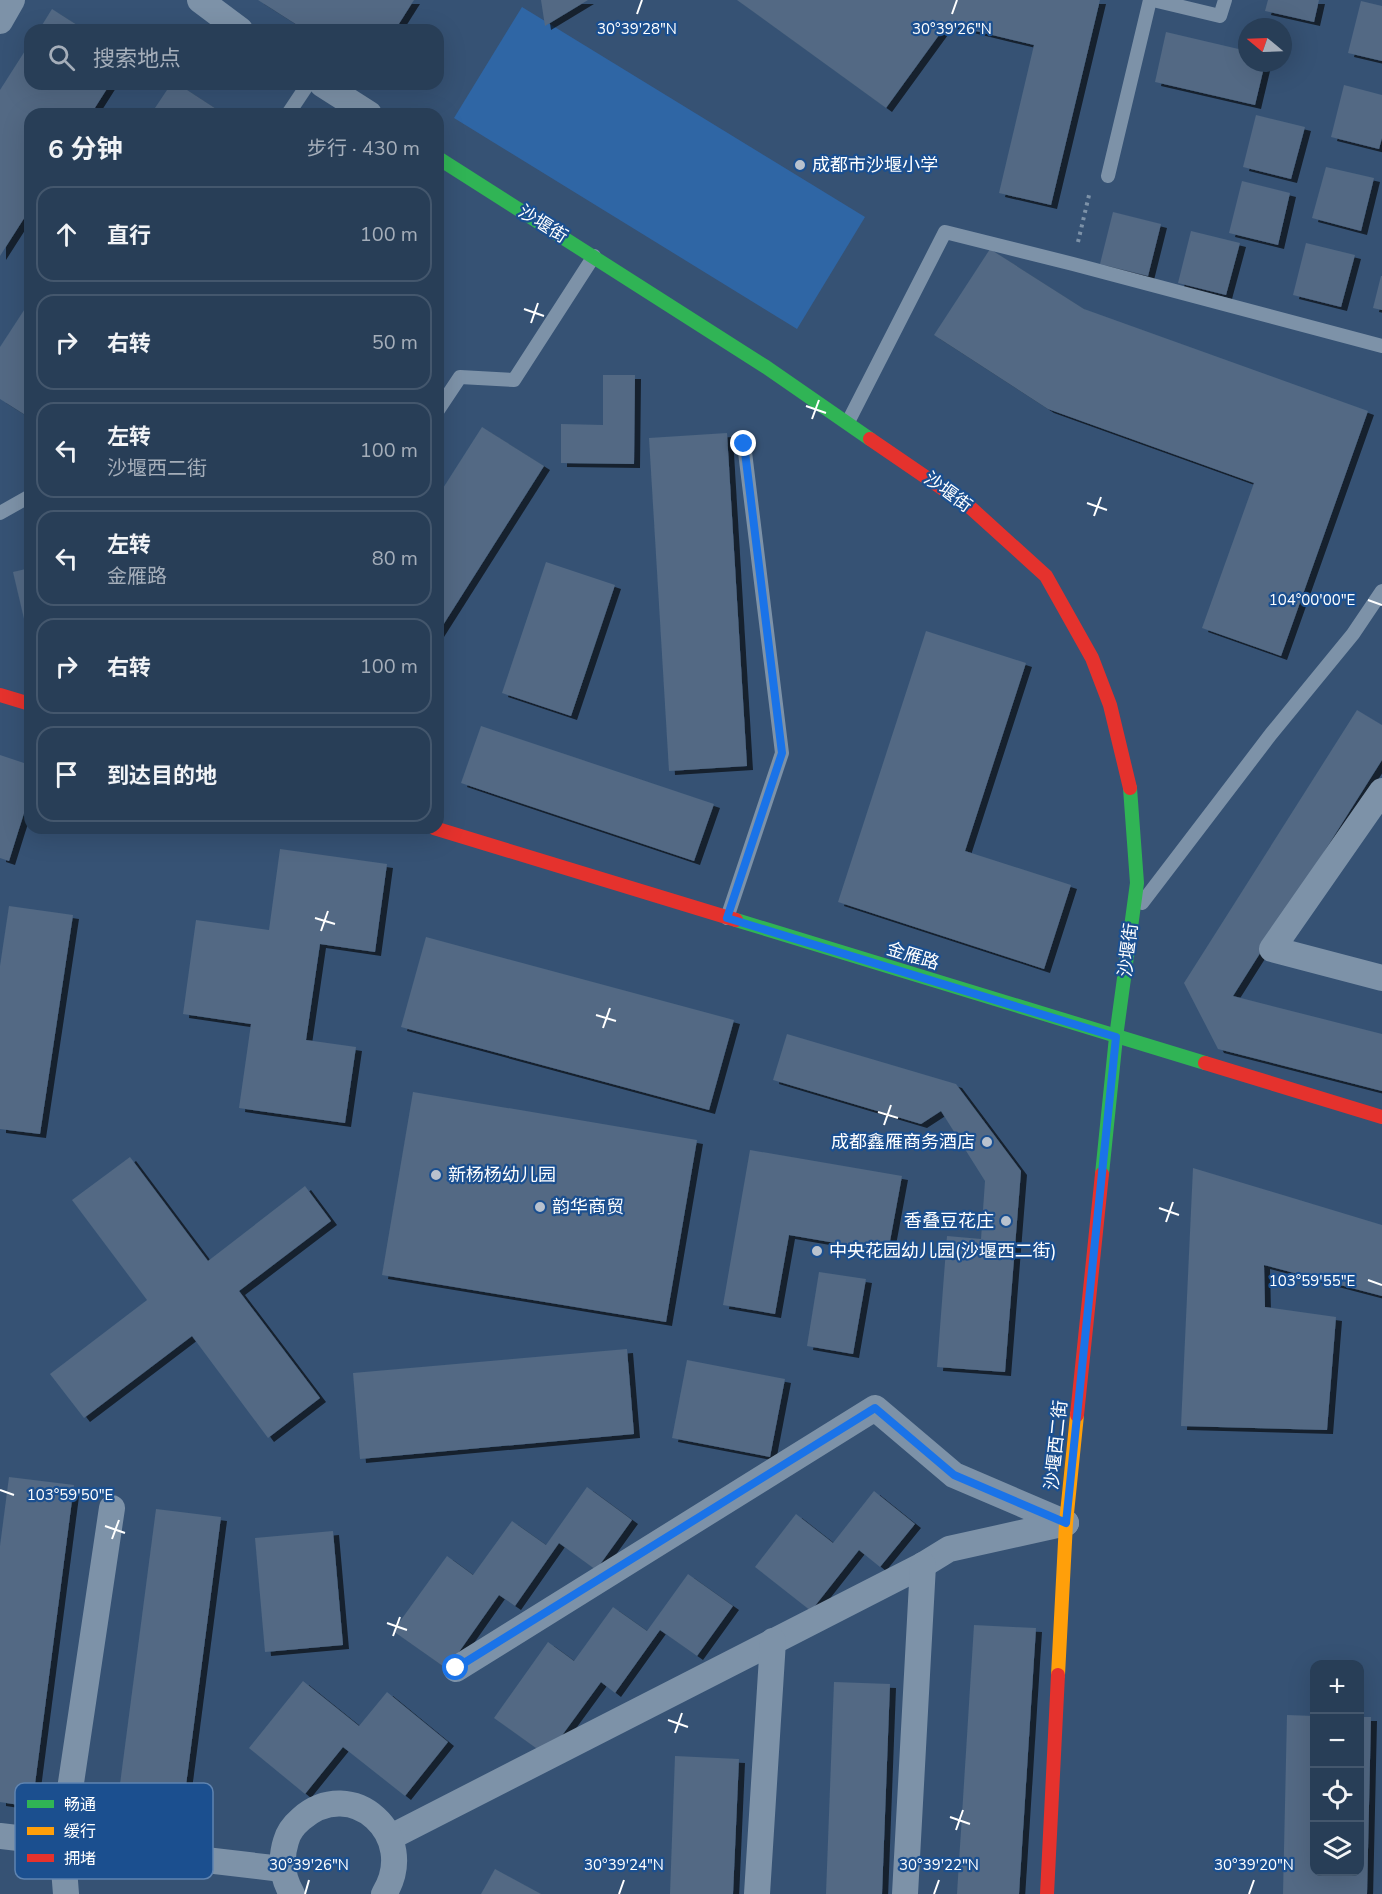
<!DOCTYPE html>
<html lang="zh">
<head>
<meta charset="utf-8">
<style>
	body { margin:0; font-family:"Nunito Sans","Noto Sans SC",sans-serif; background:#30455d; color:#f1f3f6 }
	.controls { position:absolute; right:18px; bottom:18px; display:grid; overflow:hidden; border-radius:12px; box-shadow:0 6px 24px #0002 }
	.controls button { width:54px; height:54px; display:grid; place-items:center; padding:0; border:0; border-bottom:2px solid #44576d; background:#283e57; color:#f1f3f6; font:30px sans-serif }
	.compass { position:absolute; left:1238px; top:18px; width:54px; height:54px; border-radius:50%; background:#283e57; box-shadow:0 6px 24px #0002; rotate:289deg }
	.stop { position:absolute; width:18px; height:18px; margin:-14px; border:4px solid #1a73e8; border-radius:50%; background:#fff }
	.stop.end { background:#1a73e8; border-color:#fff; box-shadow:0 2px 6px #0008 }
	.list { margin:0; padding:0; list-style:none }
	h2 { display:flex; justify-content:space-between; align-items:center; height:78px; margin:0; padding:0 24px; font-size:26px }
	h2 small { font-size:20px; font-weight:400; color:#a5aeba }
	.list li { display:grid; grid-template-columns:39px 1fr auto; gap:18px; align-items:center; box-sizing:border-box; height:96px; margin:0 12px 12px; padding:0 12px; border:2px solid #44576d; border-radius:18px }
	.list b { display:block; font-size:22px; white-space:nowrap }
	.list p { margin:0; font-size:20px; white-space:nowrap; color:#a5aeba }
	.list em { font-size:20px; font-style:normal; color:#a5aeba }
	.icon { flex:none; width:33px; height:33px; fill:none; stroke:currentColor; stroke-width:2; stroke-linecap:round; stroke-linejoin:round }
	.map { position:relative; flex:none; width:1382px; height:1894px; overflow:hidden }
	.search { position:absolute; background:#283e57; box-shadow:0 6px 24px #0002; left:24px; top:24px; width:420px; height:66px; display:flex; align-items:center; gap:15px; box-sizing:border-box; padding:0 21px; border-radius:18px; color:#a5aeba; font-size:22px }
	.panel { position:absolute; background:#283e57; box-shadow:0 6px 24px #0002; left:24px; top:108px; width:420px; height:726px; border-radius:18px }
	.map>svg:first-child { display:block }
</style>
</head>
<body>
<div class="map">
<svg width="1382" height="1894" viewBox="0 0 1382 1894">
	<defs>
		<filter id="shadow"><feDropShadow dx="6" dy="4" stdDeviation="0" flood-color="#0009"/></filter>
	</defs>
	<rect width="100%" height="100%" fill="#365274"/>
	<!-- green -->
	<polygon fill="#2f66a5" points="522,7 865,217 797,329 454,118"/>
	<!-- building -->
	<g fill="#526984" filter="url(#shadow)">
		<polygon points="258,0 414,0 395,30 305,30"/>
		<polygon points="541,0 588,0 545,26"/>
		<polygon points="737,0 1100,0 1051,205 999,193 1034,45 947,24 886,108"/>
		<polygon points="1268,0 1319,0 1314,22 1265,11"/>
		<polygon points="1361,1 1382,6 1382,61 1348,53"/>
		<polygon points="52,9 85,30 39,30"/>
		<polygon points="1166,32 1247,51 1247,63 1265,63 1255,105 1155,82"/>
		<polygon points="30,43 30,84 110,84 91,114 30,114 30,209 0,256 0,90"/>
		<polygon points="171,84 178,84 224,114 151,114"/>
		<polygon points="1344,85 1382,95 1382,138 1379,149 1331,137"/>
		<polygon points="1256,115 1305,127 1291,179 1243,167"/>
		<polygon points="1326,167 1374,178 1361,231 1312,218"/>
		<polygon points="1242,181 1290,193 1278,245 1229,233"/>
		<polygon points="1113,212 1161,224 1148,276 1100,264"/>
		<polygon points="1191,231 1240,243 1226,295 1178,283"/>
		<polygon points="1306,243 1355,255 1341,307 1293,295"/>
		<polygon points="990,249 1084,309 1368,411 1281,656 1202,628 1254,483 1048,409 934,335"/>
		<polygon points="1381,276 1382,276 1382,310 1373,308"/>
		<polygon points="30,301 30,418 0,399 0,347"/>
		<polygon points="603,375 635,375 634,464 561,463 561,424 603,425"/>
		<polygon points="482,427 544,466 438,633 438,496"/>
		<polygon points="727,433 747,766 669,771 649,438"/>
		<polygon points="546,562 615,585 571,716 502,693"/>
		<polygon points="30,568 30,640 29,640 13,572"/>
		<polygon points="926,631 1026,663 965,851 1071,885 1044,969 838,902"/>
		<polygon points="1357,710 1382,725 1382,760 1233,996 1382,1034 1382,1091 1218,1049 1184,983"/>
		<polygon points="481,726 714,804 694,861 461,783"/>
		<polygon points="0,755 30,765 30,794 9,861 0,858"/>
		<polygon points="280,849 387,864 375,952 320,944 306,1040 356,1047 345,1123 239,1108 251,1024 183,1014 196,920 269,930"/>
		<polygon points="9,906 73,915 40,1134 0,1129 0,966"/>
		<polygon points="426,937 734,1020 709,1110 401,1027"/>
		<polygon points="787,1034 956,1084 1021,1171 1005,1372 937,1367 947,1236 981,1239 985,1181 941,1111 921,1124 773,1080"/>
		<polygon points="413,1092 697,1140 666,1322 382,1275"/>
		<polygon points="750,1150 902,1176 888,1252 789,1235 775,1314 723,1305"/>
		<polygon points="130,1157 208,1261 305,1186 331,1221 239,1291 320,1398 268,1438 192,1336 84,1418 50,1374 147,1300 72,1200"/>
		<polygon points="1193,1168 1382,1225 1382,1296 1264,1265 1265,1307 1336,1317 1327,1430 1181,1426"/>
		<polygon points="819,1272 866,1279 853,1354 807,1346"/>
		<polygon points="627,1349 634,1434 360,1459 353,1373"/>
		<polygon points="687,1360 785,1379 770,1457 672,1438"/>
		<polygon points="9,1477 74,1485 32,1807 0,1802 0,1546"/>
		<polygon points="587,1487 632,1520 596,1570 559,1543 515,1606 499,1595 447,1669 393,1631 447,1556 473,1575 512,1521 546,1545"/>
		<polygon points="874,1491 915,1524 880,1567 859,1550 811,1611 755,1567 796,1514 833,1543"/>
		<polygon points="156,1509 221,1517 179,1839 114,1830"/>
		<polygon points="333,1531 343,1645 265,1652 255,1538"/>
		<polygon points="688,1574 733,1606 697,1656 660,1630 615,1693 601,1682 547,1756 494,1718 548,1642 574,1661 613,1607 647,1631"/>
		<polygon points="974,1625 1036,1628 1019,1894 957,1894"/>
		<polygon points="303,1681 359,1726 387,1692 448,1742 405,1796 343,1747 305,1794 249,1748"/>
		<polygon points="834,1682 890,1684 882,1894 826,1894"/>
		<polygon points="1287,1715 1314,1716 1314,1872 1360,1872 1360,1717 1371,1717 1367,1894 1283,1894"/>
		<polygon points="675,1756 739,1759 733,1894 670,1894"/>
		<polygon points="495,1869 541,1894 481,1894"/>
	</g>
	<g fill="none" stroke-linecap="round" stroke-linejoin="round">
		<!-- path -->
		<polyline stroke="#7d92a8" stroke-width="4" stroke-dasharray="3 4.5" stroke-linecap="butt" points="1078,242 1090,191"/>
		<!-- lane -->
		<g stroke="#7d92a8" stroke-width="14">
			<polyline points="1153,0 1220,16 1225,0"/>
			<polyline points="288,114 308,84"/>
			<polyline points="1108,176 1150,0"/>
			<polyline points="438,410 460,377 514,380 594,256"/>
			<polyline points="848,422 945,232 1073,264 1382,346"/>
			<polyline points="0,513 30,496"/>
			<polyline points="1142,903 1271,734 1353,634 1382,591"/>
			<polyline points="727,918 782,753 744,444"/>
		</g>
		<!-- street -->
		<g stroke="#7d92a8" stroke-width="26">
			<polyline points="200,0 240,30"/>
			<polyline points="0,21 12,0"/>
			<polyline points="322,84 369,114"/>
			<polyline points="1382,791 1272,949 1382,978"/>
			<polyline points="456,1669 875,1408 954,1475 1066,1523"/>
			<polyline points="0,1836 282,1869"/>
			<polyline points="391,1837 923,1565 949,1549 1066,1523"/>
			<polyline points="66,1894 62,1843 112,1508"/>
			<path d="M292,1894C282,1877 280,1860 286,1841C288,1833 294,1825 301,1819C352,1774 420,1836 384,1894"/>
			<polyline points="757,1894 773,1641"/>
			<polyline points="905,1894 923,1565"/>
		</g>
		<!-- fast -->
		<g stroke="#30b455" stroke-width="14">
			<polyline points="438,158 766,367 870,439"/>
			<polyline points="736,920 1205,1063"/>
			<polyline points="1102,1174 1116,1037 1137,883 1130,788"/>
		</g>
		<!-- slow -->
		<polyline stroke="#ff9f0a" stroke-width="14" points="1058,1675 1066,1523 1077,1415"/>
		<!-- jam -->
		<g stroke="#e5322d" stroke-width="14">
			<polyline points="870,439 971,508 1046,576 1092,658 1110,705 1130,788"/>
			<polyline points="0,695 30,704"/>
			<polyline points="434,828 736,920"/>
			<polyline points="1205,1063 1382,1117"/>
			<polyline points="1077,1415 1102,1174"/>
			<polyline points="1047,1894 1058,1675"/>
		</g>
	</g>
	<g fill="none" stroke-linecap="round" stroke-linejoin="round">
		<!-- route -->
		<polyline stroke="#1a73e8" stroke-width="8" points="456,1668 875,1408 954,1475 1066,1523 1116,1037 727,918 782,753 744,444"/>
	</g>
	<!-- ticks -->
	<path fill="none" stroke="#fff" stroke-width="2" d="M637,14L642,0M952,14L957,0M524,309L544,316M531,323L538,303M806,406L826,413M812,419L819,400M1087,503L1107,510M1094,516L1101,497M1368,600L1382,605M315,918L335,924M321,931L328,911M596,1015L616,1021M603,1028L610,1008M878,1112L898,1118M884,1125L891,1105M1159,1208L1179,1215M1166,1222L1173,1202M1368,1280L1382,1285M0,1490L14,1495M105,1526L125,1533M112,1539L119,1520M387,1623L407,1630M393,1636L400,1617M668,1720L688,1727M675,1733L682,1713M950,1817L970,1824M956,1830L963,1810M305,1894L309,1880M619,1894L624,1880M934,1894L939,1880M1249,1894L1254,1880"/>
	<!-- markers -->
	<g fill="#b9c2ce" stroke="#1b4f8f" stroke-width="2">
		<circle cx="800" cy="165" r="6"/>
		<circle cx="987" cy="1142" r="6"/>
		<circle cx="436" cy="1175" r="6"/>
		<circle cx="540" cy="1207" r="6"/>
		<circle cx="1006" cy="1221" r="6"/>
		<circle cx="817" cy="1251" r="6"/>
	</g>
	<g text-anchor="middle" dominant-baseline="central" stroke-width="4.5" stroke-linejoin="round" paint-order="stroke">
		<!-- poi labels -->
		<g font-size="18" fill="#fff" stroke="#1b4f8f" text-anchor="start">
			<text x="812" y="165">成都市沙堰小学</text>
			<text x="975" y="1142" text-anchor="end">成都鑫雁商务酒店</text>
			<text x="448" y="1175">新杨杨幼儿园</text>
			<text x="552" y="1207">韵华商贸</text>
			<text x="994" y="1221" text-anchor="end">香叠豆花庄</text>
			<text x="829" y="1251">中央花园幼儿园(沙堰西二街)</text>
		</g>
		<!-- street labels -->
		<g font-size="18" fill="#fff" stroke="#1b4f8f">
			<text transform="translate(543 224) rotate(32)">沙堰街</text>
			<text transform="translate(948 492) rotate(36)">沙堰街</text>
			<text transform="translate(1128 950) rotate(-83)">沙堰街</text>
			<text transform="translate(913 956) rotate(17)">金雁路</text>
			<text transform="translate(1056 1445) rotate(-84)">沙堰西二街</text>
		</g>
	</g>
	<!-- legend -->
	<rect x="15" y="1783" width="198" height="96" rx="9" fill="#1b4f8f" stroke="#5f84b1" stroke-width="1.5"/>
	<rect x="27" y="1800" width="27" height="8" fill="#30b455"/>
	<rect x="27" y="1827" width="27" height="8" fill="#ff9f0a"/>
	<rect x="27" y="1854" width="27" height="8" fill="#e5322d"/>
	<g font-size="16" fill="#fff">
		<text x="64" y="1810">畅通</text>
		<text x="64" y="1837">缓行</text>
		<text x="64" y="1864">拥堵</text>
	</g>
	<g font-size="15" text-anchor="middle" fill="#fff" stroke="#1b4f8f" stroke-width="4.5" stroke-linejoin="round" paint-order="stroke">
		<text x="637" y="34">30°39'28"N</text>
		<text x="952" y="34">30°39'26"N</text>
		<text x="1312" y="605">104°00'00"E</text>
		<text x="1312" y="1286">103°59'55"E</text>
		<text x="70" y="1500">103°59'50"E</text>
		<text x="309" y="1870">30°39'26"N</text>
		<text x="624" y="1870">30°39'24"N</text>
		<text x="939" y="1870">30°39'22"N</text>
		<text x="1254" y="1870">30°39'20"N</text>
	</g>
</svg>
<div class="controls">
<button>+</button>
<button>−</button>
<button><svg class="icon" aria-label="locate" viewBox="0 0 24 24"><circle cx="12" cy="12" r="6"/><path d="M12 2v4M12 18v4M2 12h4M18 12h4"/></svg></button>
<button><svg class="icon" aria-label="layers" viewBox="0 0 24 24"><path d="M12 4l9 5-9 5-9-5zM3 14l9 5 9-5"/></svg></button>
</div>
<svg class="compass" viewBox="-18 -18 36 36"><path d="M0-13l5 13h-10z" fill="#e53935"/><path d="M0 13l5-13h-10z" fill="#a5aeba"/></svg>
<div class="stop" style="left:456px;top:1668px"></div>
<div class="stop end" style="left:744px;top:444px"></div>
<div class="search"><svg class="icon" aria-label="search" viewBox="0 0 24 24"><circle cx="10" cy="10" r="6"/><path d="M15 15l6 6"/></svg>搜索地点</div>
<section class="panel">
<h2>6 分钟<small>步行 · 430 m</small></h2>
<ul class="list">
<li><svg class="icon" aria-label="ahead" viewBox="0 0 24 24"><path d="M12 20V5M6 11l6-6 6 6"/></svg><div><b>直行</b></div><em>100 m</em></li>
<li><svg class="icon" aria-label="right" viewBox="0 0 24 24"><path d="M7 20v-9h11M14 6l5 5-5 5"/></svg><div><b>右转</b></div><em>50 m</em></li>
<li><svg class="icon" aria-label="left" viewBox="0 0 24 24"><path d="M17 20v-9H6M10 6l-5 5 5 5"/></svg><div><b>左转</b><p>沙堰西二街</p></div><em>100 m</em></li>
<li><svg class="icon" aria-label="left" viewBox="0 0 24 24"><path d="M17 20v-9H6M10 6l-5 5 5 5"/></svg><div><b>左转</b><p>金雁路</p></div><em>80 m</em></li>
<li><svg class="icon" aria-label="right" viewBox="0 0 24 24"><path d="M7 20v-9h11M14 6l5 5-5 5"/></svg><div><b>右转</b></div><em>100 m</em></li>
<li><svg class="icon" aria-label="arrive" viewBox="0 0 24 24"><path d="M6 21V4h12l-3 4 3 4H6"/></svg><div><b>到达目的地</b></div></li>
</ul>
</section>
</div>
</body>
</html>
